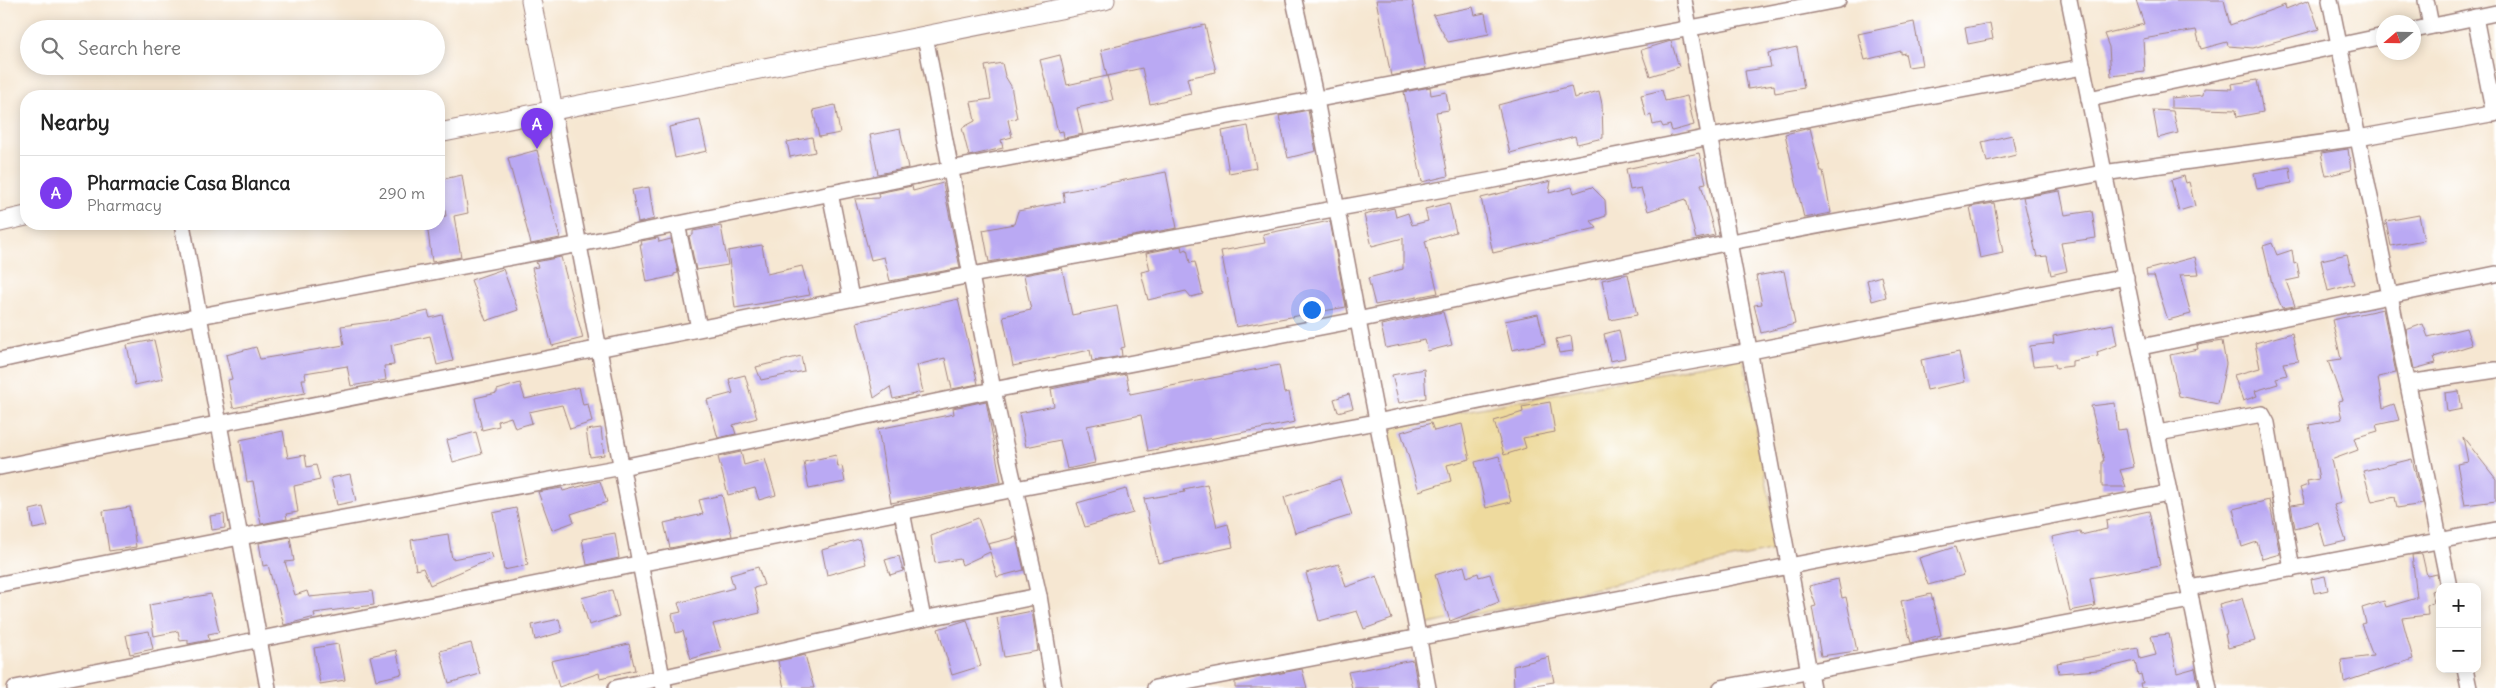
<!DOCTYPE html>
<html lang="en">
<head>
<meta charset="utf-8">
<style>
	body { margin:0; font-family:Delius,sans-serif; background:#f6f6f6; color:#222 }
	.controls { position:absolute; right:15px; bottom:15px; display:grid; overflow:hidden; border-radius:10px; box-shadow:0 2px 12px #0003 }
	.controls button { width:45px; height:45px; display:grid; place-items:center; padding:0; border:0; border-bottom:1px solid #e0e0e0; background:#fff; color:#222; font:25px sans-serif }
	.compass { position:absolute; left:2376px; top:15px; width:45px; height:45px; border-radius:50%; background:#fff; box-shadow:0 2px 12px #0003; rotate:250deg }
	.you { position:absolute; left:1311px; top:309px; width:18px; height:18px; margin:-12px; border:4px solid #fff; border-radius:50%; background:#1a73e8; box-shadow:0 0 0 8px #1a73e833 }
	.badge { display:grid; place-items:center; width:32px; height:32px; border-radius:50%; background:#7c3aed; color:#fff; font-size:16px; font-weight:700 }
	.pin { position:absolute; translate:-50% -41px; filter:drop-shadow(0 1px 2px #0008) }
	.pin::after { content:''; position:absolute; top:26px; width:18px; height:15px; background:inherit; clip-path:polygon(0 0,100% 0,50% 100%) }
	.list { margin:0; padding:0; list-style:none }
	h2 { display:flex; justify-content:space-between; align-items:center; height:65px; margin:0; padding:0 20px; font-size:21px }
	h2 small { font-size:16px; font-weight:400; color:#767676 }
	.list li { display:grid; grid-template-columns:32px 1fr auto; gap:15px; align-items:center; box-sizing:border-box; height:75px; padding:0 20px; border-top:1px solid #e0e0e0 }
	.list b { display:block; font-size:19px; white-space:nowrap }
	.list p { margin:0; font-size:16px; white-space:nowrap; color:#767676 }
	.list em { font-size:16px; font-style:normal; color:#767676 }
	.icon { flex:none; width:28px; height:28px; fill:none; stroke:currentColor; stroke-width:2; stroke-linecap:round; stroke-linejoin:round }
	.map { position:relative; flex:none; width:2496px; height:688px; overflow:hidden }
	.search { position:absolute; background:#fff; box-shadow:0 2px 12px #0003; left:20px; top:20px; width:425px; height:55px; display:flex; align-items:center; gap:12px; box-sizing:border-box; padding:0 18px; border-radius:28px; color:#767676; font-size:19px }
	.panel { position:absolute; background:#fff; box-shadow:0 2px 12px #0003; left:20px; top:90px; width:425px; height:140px; border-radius:20px }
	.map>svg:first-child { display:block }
</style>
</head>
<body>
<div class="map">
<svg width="2496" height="688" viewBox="0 0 2496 688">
	<rect width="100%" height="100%" fill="#fff"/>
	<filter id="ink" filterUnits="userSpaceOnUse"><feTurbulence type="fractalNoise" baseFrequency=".02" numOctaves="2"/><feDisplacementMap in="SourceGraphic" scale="10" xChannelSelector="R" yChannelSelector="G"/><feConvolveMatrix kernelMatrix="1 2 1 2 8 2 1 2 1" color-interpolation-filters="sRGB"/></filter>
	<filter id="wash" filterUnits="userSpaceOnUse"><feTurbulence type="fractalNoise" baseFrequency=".0096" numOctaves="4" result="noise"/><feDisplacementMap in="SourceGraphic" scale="20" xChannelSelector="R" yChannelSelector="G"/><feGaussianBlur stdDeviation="1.12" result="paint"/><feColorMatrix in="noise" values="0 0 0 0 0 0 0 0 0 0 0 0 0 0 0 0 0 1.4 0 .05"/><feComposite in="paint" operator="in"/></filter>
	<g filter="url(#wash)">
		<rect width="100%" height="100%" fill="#f6e7d2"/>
		<!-- sand -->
		<polygon fill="#eeda9e" stroke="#9c7c64" points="1743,357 1779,549 1420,626 1379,428"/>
		<g id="blocks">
			<!-- building -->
			<g fill="#baa9f3">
				<polygon points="1376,0 1412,0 1426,69 1391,76"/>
				<polygon points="2136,0 2224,0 2230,25 2285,5 2286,9 2309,0 2319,29 2253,48 2228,46 2227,42 2201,49 2196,30 2143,39 2145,72 2111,76 2109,47 2104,34 2144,24"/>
				<polygon points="1473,7 1475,15 1485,13 1489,34 1448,42 1433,15"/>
				<polygon points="1914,22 1922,65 1908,67 1905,53 1901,54 1901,51 1865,60 1858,34"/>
				<polygon points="1990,23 1993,39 1968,44 1965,28"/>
				<polygon points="1205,25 1216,72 1187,78 1191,94 1150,104 1142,68 1107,76 1101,50"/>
				<polygon points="1671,41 1679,67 1650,76 1641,50"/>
				<polygon points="1797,47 1804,88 1775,93 1774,85 1748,89 1745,71 1771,67 1768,53"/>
				<polygon points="1060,55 1067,85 1107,76 1113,100 1077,108 1083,134 1064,138 1063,131 1058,132 1040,60"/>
				<polygon points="1002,63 1005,76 1011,86 1017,118 1008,120 1012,137 1001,140 1003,148 969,156 962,128 975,121 971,102 991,99 985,66"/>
				<polygon points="2257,80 2263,112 2237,117 2236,110 2171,108 2171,98 2203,95 2204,88 2232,89 2231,84"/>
				<polygon points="1571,86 1574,98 1599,91 1602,104 1603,138 1577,144 1575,136 1510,153 1498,105"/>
				<polygon points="1430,87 1431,95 1446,92 1449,110 1436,112 1448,176 1422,182 1404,92"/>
				<polygon points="1662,90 1665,101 1687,96 1694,125 1672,131 1670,125 1663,127 1661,123 1653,125 1651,115 1646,117 1641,95"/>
				<polygon points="835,105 840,133 819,137 813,110"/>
				<polygon points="1308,110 1316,151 1288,158 1279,116"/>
				<polygon points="2153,110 2173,111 2178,133 2158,138"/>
				<polygon points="700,120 707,151 675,158 669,127"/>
				<polygon points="1248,126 1256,168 1229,173 1222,131"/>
				<polygon points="1810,128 1821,171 1823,171 1831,213 1804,218 1785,134"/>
				<polygon points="900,129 908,168 878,174 870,135"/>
				<polygon points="2012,135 2016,155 1987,162 1982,142"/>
				<polygon points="812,137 815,152 790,157 787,142"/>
				<polygon points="2348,149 2351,170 2326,176 2321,153"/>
				<polygon points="537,150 560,238 531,244 508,158"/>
				<polygon points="1699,153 1706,183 1701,184 1715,235 1696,239 1686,199 1648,211 1641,188 1630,190 1626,169"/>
				<polygon points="2290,167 2292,183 2257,189 2254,173"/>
				<polygon points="1166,172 1177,228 989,262 983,230 1014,224 1018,211 1065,202 1063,192"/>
				<polygon points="462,175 468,213 454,216 461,257 432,262 427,224 439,224 439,217 446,216 439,180"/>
				<polygon points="2184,176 2186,183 2189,182 2195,206 2179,211 2171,180"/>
				<polygon points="1551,181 1549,193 1572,187 1574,193 1592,187 1605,200 1606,216 1591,221 1597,228 1493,253 1481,198"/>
				<polygon points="943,183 960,268 890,281 884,257 871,260 855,199 879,198 878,193 912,186 913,191"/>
				<polygon points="649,187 654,219 638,223 632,190"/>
				<polygon points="2060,191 2065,215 2092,211 2096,238 2061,243 2067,271 2051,275 2047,256 2037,257 2023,197"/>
				<polygon points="1449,203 1456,232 1425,241 1438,293 1375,305 1368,278 1403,269 1403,238 1372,246 1364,215 1394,208 1396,217 1408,213 1412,225 1428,221 1425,209"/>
				<polygon points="1994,203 2003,253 1980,258 1970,207"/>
				<polygon points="2419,215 2424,240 2391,246 2386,221"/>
				<polygon points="1330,221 1346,307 1236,327 1221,251 1265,243 1263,234"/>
				<polygon points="721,226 728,265 696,270 689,236 693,235 693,231"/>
				<polygon points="658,238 659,242 671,239 678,273 674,274 674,276 647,282 640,245 642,245 641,241"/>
				<polygon points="2272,243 2277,255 2292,250 2294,264 2297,263 2300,278 2286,281 2295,306 2282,308 2272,284 2263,246"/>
				<polygon points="762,245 767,274 802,266 810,295 735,308 728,251"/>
				<polygon points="1181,246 1182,251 1187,249 1190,263 1195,262 1203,294 1191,297 1186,291 1148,300 1141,272 1150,270 1146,253"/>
				<polygon points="2347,254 2354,284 2328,291 2321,260"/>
				<polygon points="561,257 583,338 552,346 532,268 538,267 536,262"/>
				<polygon points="2195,257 2199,274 2180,275 2191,314 2168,320 2154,276 2147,276 2146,270"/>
				<polygon points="1062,268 1072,315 1117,306 1125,347 1121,348 1122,356 1092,361 1090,350 1013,366 1003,316 1031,310 1024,275"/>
				<polygon points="503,269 518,310 486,321 471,280"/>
				<polygon points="1784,271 1795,324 1761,333 1754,305 1762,304 1756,276"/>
				<polygon points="1628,274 1637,315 1610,320 1602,280"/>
				<polygon points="1881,276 1886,297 1872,301 1867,280"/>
				<polygon points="958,299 978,384 952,389 945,358 917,365 923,392 893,399 890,387 874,398 857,322"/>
				<polygon points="2383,309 2396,373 2378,377 2383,408 2394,404 2399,420 2376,425 2378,431 2354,438 2358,450 2331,460 2341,503 2334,505 2346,541 2325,546 2318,522 2295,528 2291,505 2305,503 2300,488 2308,485 2307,481 2319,479 2309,425 2342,419 2338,401 2342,400 2328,361 2341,359 2332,320"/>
				<polygon points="428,311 430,318 442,315 453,361 437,365 430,336 391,345 394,365 384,366 386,380 351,386 347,366 305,373 306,379 302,379 305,393 233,408 228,380 232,379 226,355 256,347 260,359 344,345 341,326 387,320"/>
				<polygon points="1443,312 1452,345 1428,351 1425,340 1386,348 1381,325"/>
				<polygon points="1538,314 1545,343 1512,350 1505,321"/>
				<polygon points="2113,324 2117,345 2097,352 2098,356 2072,361 2072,366 2056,368 2055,364 2033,366 2030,346 2054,343 2053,336"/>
				<polygon points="2423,324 2428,337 2466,328 2472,345 2434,357 2436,363 2414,369 2406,330"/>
				<polygon points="1619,330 1625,358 1610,361 1604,334"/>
				<polygon points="2292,333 2298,361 2283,363 2287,375 2276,378 2278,384 2255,391 2257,396 2243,401 2234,375 2260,368 2255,343"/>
				<polygon points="1571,336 1573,351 1559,353 1556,339"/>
				<polygon points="154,340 163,379 135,385 127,345"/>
				<polygon points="2222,341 2226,364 2218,404 2179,396 2170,355 2198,349 2197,345"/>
				<polygon points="1959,352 1965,382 1927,390 1921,360"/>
				<polygon points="801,356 804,371 761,380 756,367"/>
				<polygon points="1279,365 1284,393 1289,392 1295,422 1148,451 1141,415 1087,426 1095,463 1067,469 1060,440 1026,447 1019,413 1054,406 1051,389 1126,374 1130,394"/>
				<polygon points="1424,369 1426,398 1399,403 1392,375"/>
				<polygon points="745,375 757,418 733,425 736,434 718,438 707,400 733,393 729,379"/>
				<polygon points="520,383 525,399 579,387 583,405 588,404 592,422 570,429 562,405 529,412 532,423 515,428 511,417 498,421 499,426 482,430 475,398 497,393 497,390"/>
				<polygon points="2459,391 2462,409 2447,412 2445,393"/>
				<polygon points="1349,394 1353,408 1338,412 1334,399"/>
				<polygon points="986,401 1001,482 891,503 878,429 954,414 953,408"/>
				<polygon points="1550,402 1555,432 1523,438 1526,448 1504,455 1494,421 1523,412 1522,407"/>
				<polygon points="2115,403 2118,430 2126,429 2134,467 2120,470 2126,487 2102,487 2102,461 2104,461 2091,406"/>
				<polygon points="1431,423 1434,431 1462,424 1470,459 1447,465 1451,481 1419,491 1401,432"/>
				<polygon points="601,428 604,455 590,457 586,430"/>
				<polygon points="283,431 288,458 305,455 307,467 316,465 320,480 294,486 298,512 286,514 287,519 261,524 253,481 247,482 240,440"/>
				<polygon points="476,432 482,454 453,462 447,440"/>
				<polygon points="2463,437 2496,479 2496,501 2465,505 2457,464 2468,462"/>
				<polygon points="741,452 744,465 765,459 776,495 759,500 755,488 728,495 718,457"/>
				<polygon points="836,455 838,467 842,466 845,482 809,489 804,462"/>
				<polygon points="1499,456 1511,502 1486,508 1475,462"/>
				<polygon points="2412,459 2423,504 2397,508 2395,497 2372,502 2363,471"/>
				<polygon points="350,474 356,501 337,505 331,478"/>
				<polygon points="1340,479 1352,515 1295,533 1284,497"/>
				<polygon points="600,481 607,502 571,514 574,522 552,530 538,492 562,488 563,491"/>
				<polygon points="1207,484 1217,527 1228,524 1233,547 1158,563 1144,499 1185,492 1184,489"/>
				<polygon points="1126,489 1133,513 1085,527 1077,503"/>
				<polygon points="722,495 732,536 670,548 664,523 703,514 699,500"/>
				<polygon points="2269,500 2280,554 2262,559 2257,542 2242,547 2233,509"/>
				<polygon points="43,507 48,526 33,529 30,510"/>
				<polygon points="130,507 136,547 109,551 103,511"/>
				<polygon points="516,508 528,565 504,570 493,513"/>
				<polygon points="2149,511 2160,565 2090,578 2095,606 2070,611 2052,537 2080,531 2081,535 2107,529 2106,520"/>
				<polygon points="224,514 225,528 212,530 210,516"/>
				<polygon points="978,518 990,550 988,544 1016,537 1024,570 997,577 990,552 962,565 960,559 935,563 931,536"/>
				<polygon points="615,533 619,558 587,565 582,539"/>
				<polygon points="448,534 452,559 491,552 493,558 430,585 423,568 416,570 411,540"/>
				<polygon points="290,537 294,561 285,562 295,595 307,591 309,597 372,591 374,605 314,613 315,617 284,625 268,565 263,566 259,543"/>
				<polygon points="859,539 866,564 827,575 822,550"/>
				<polygon points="1955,547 1964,575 1928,585 1919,558"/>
				<polygon points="2422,554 2427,576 2437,574 2440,588 2431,591 2434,602 2427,606 2428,615 2402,618 2413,659 2344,682 2341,660 2373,656 2361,624 2366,623 2362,608 2384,601 2386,607 2417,598 2412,555"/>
				<polygon points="899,556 903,571 890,575 885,560"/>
				<polygon points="1339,564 1346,587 1377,576 1392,619 1364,629 1357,611 1319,621 1306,573"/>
				<polygon points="1464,566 1467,577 1478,573 1479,577 1490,574 1499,602 1450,621 1435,575"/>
				<polygon points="758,567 764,585 754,588 760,613 713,624 721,650 691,659 683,631 676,633 672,614 681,612 678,603 734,588 730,575"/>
				<polygon points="2325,576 2328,590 2314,593 2311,579"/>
				<polygon points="1838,579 1842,598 1846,597 1857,651 1821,656 1812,607 1816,606 1809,586"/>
				<polygon points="612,590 619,616 589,625 581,598"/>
				<polygon points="211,594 219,632 208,634 209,640 188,644 188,640 180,641 178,631 154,636 149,605"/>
				<polygon points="1931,594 1941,635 1911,643 1901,601"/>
				<polygon points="2242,598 2255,641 2228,648 2225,634 2227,634 2219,604"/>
				<polygon points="1032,611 1038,651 1004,657 997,618"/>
				<polygon points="559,619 562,632 535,640 532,625"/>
				<polygon points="967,620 981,666 952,675 938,629"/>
				<polygon points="149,631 153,649 130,654 126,635"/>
				<polygon points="2169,634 2177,673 2195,668 2199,688 2141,688 2140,683 2143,683 2141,674 2138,675 2135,661 2098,670 2059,673 2057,663 2138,648 2140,659 2156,655 2151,636"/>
				<polygon points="471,643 480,674 449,683 440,651"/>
				<polygon points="338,644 345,680 320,684 314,648"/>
				<polygon points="629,644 635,670 600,678 599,673 559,687 551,661"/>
				<polygon points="396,650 402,674 376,680 370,656"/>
				<polygon points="805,655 814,688 784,688 778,661"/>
				<polygon points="1549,657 1554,682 1514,688 1513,666"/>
				<polygon points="1413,660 1418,688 1352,688 1348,672"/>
				<polygon points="1302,669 1307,688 1235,688 1235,682"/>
			</g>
		</g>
	</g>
	<g filter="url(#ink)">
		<use href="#blocks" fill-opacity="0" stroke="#a0837e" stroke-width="1"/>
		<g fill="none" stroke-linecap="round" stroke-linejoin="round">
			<!-- minor casing -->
			<g stroke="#a0837e" stroke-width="18">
				<g id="minor">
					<polyline points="1294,0 1316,100 1428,688"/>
					<polyline points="1684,0 1812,688"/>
					<polyline points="2069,0 2209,688"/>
					<polyline points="2330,0 2449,587"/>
					<polyline points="2426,0 2431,26"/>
					<polyline points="2475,17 2494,114"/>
					<polyline points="2414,30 2496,13"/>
					<polyline points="925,36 993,390 1039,596 1054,688"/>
					<polyline points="2089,99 2384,36"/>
					<polyline points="553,110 664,688"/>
					<polyline points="830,193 851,298"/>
					<polyline points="182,224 268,688"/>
					<polyline points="677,224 699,328"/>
					<polyline points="2141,347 2496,274"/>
					<polyline points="0,360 200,316 580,244 950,169 1838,0"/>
					<polyline points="2408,383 2496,370"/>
					<polyline points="2158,433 2262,414 2267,423 2292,569"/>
					<polyline points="0,467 971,275 1488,181 1710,137 2083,67"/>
					<polyline points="902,512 923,619"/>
					<polyline points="0,584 240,537 622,467 993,390 1357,320 1730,242 2103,173 2358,138 2496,113"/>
					<polyline points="2189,588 2496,530"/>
					<polyline points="2465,669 2469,688"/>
					<polyline points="15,688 1015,489 1376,422 1564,384 1751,351 2126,277"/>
					<polyline points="616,688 923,619 1039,596"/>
					<polyline points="1155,688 2169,493"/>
					<polyline points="1721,688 2191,600"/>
				</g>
			</g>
			<!-- tertiary casing -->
			<g stroke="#a0837e" stroke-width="21">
				<g id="tertiary">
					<polyline points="531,0 553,110"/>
					<polyline points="439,133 1105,0"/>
					<polyline points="0,222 26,216"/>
				</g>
			</g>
			<!-- minor -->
			<use href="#minor" stroke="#fff" stroke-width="15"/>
			<!-- tertiary -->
			<use href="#tertiary" stroke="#fff" stroke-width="19"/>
		</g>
	</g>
</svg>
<div class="controls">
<button>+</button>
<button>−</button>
</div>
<svg class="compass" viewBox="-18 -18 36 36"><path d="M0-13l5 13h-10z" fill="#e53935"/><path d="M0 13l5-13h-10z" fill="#767676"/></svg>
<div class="you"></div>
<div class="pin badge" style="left:537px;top:149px">A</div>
<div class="search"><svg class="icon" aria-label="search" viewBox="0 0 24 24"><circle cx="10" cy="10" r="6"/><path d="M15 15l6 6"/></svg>Search here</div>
<section class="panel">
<h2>Nearby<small></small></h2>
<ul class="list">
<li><span class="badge">A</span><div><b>Pharmacie Casa Blanca</b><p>Pharmacy</p></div><em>290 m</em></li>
</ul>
</section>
</div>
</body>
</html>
